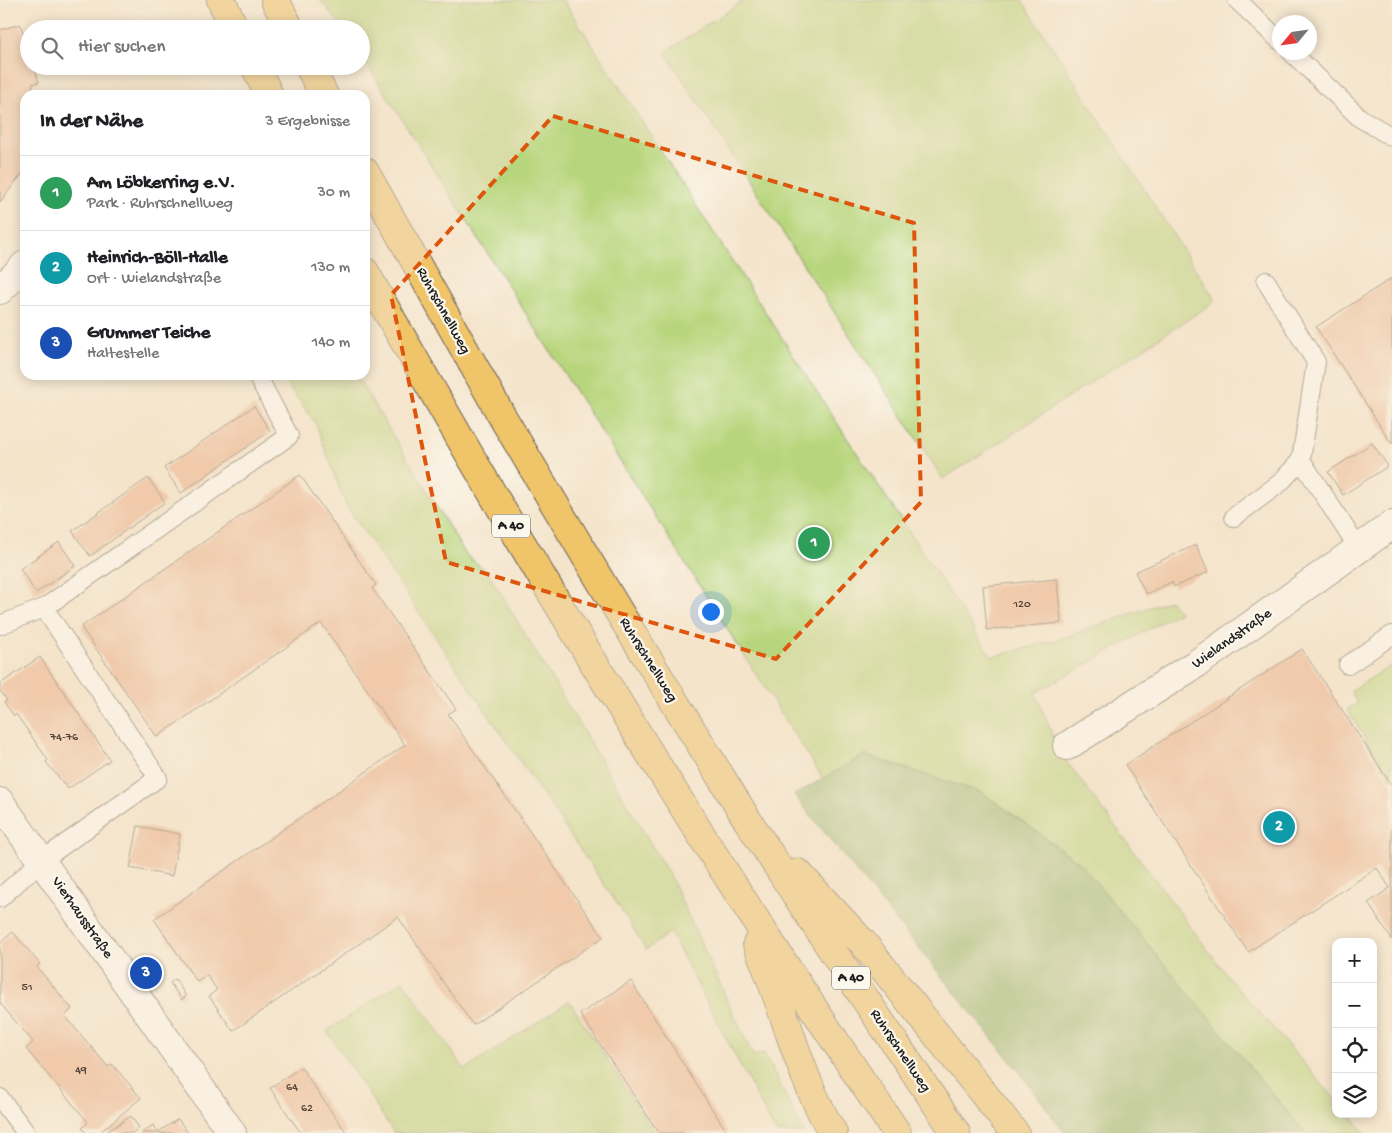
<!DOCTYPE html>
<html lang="de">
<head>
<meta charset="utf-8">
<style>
	body { margin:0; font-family:"Gochi Hand",sans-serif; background:#f2f2f2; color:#202124 }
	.controls { position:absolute; right:15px; bottom:15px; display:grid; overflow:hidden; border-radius:10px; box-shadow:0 2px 12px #0003 }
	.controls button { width:45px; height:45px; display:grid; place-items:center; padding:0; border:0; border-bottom:1px solid #e0e0e0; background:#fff; color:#202124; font:25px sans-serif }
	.compass { position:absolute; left:1272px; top:15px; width:45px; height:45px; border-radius:50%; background:#fff; box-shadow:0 2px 12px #0003; rotate:241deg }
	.you { position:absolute; left:710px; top:611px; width:18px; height:18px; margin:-12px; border:4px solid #fff; border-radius:50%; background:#1a73e8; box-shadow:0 0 0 8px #1a73e833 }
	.badge { display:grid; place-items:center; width:32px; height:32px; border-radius:50%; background:#db2777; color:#fff; font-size:16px; font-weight:700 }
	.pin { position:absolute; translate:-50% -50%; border:2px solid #fff; box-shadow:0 1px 5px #0006 }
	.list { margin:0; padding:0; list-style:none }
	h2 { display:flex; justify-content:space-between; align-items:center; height:65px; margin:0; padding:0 20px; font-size:21px }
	h2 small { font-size:16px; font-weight:400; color:#757577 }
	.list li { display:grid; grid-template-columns:32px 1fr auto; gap:15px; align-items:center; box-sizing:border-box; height:75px; padding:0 20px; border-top:1px solid #e0e0e0 }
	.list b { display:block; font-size:19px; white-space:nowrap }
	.list p { margin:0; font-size:16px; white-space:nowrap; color:#757577 }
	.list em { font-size:16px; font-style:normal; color:#757577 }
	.icon { flex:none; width:28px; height:28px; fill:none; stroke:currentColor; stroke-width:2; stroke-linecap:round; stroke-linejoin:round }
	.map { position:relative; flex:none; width:1392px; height:1133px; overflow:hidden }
	.search { position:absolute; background:#fff; box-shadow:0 2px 12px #0003; left:20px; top:20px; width:350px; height:55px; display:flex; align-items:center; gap:12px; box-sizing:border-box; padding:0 18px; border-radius:28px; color:#757577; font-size:19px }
	.panel { position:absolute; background:#fff; box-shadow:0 2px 12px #0003; left:20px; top:90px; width:350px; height:290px; border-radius:15px }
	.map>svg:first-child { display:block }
</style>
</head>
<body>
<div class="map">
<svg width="1392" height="1133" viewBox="0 0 1392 1133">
	<rect width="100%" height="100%" fill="#fbf7ec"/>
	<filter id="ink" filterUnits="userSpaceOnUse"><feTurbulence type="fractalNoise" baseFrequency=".02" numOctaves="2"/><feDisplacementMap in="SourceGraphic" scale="10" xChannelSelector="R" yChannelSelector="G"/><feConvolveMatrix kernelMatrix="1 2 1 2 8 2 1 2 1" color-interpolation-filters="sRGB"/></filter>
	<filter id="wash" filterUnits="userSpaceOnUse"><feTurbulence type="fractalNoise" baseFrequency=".0096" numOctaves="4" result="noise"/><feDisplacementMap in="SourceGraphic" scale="20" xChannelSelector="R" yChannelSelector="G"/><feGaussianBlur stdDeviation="1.12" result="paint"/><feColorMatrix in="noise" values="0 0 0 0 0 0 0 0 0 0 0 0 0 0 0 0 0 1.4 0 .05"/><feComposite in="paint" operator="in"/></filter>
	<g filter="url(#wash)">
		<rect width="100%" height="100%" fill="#f4e4cb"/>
		<!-- green -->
		<g fill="#b7d57c" stroke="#6a784c">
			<polygon points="320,0 563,0 841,429 992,657 1057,640 1170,600 1179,612 1035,693 1060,753 1229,978 1336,1100 1336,1114 1349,1114 1365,1133 1305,1133 1080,863 983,793 864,755 823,779 361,55 361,29 344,29"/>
			<polygon points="745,0 1022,0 1216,301 943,479 665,52"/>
			<polygon points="280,375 356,375 466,555 487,571 670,876 753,1056 764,1053 804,1133 776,1133 670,932 646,950 628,920 346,505 315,422"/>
			<polygon points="1390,666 1392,669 1392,780 1347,710 1357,703 1351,691"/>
			<polygon points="403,981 465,1070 569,1001 655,1133 394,1133 327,1031"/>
		</g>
		<!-- forest -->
		<polygon fill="#91b66c" stroke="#566944" points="864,755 983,793 1080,863 1305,1133 1065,1133 1021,1074 794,795"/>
		<g id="blocks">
			<!-- building -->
			<g fill="#eaab85">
				<polygon points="20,24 29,51 29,66 34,66 39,82 32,84 35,95 25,95 25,170 0,202 0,30"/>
				<polygon points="1392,278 1392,444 1316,327"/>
				<polygon points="254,406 270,431 181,493 164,468"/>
				<polygon points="1372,443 1388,466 1343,495 1328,472"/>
				<polygon points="300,475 376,585 372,588 456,709 448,714 603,937 473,1025 398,917 233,1031 209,996 217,990 207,975 197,982 154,919 405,745 321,623 157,737 81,627"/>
				<polygon points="148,478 165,502 90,556 72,531"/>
				<polygon points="59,542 75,566 36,593 20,569"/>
				<polygon points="1196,545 1208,572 1174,587 1172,582 1146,594 1135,572"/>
				<polygon points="1057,579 1061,623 987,630 983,586"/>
				<polygon points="1302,649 1392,786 1392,940 1368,903 1390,888 1377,868 1248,952 1125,765"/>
				<polygon points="40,657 110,760 68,789 46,762 48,760 16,714 14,716 4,702 7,700 0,691 0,684"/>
				<polygon points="138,826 180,834 172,876 130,868"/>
				<polygon points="13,932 40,964 37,967 72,1009 65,1016 108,1067 112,1064 141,1098 99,1133 86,1133 82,1128 88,1122 26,1049 33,1042 0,1003 0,943"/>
				<polygon points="175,979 186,996 182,1000 170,983"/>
				<polygon points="631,981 710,1106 728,1133 659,1133 580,1014"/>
				<polygon points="301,1067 330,1110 347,1133 301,1133 284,1109 270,1088"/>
				<polygon points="131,1116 139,1128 132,1133 105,1133"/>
				<polygon points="178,1119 188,1133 142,1133 153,1125 158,1132"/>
			</g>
		</g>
	</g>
	<g filter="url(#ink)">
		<use href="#blocks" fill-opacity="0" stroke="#686259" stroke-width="1"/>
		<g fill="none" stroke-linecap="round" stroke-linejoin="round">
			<!-- service casing -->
			<g stroke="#686259" stroke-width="20">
				<g id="service">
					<polyline points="1237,0 1280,41"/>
					<polyline points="1291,52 1360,118 1392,137"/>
					<polyline points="1266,281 1316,362 1301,460 1358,548"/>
					<polyline points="1234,517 1280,483 1301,460"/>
					<polyline points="0,625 44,608 289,436 257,375"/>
					<polyline points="1348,665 1392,635"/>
					<polyline points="0,898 41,861 158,778 44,608"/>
					<polyline points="0,1098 26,1133"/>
				</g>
			</g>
			<!-- minor casing -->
			<g stroke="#686259" stroke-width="30">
				<g id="minor">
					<polyline points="0,290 25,265"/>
					<polyline points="1067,746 1199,662 1392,525"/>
				</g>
			</g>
			<!-- tertiary casing -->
			<g stroke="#686259" stroke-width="30">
				<polyline id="tertiary" points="0,802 232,1133"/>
			</g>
			<!-- motorway casing -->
			<g stroke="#686259" stroke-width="30">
				<g id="motorway">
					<polyline points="221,0 235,29"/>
					<polyline points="275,0 290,29"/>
					<polyline points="255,66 269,95"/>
					<polyline points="309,66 324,95"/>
					<polyline points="365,172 503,418 622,617 748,821 838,959 956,1133"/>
					<path d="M365,272C530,566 707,854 897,1133"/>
					<polyline points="798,873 864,944 1015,1133"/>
					<path d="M757,944C784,1005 798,1075 833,1133"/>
				</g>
			</g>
			<!-- service -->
			<use href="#service" stroke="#fff" stroke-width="18"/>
			<!-- minor -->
			<use href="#minor" stroke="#fff" stroke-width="28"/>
			<!-- tertiary -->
			<use href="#tertiary" stroke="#fff" stroke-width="28"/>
			<!-- motorway -->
			<use href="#motorway" stroke="#f0c469" stroke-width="28"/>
		</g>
	</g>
	<!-- marked area -->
	<path d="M0 0H1392V1133H0ZM553,116L914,223L921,502L776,659L446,562L391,295Z" fill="#f4e4cb" fill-opacity=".55" fill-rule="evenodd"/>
	<path fill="none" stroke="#de560d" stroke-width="4" stroke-dasharray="10 6" stroke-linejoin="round" d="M553,116L914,223L921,502L776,659L446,562L391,295Z"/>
	<g text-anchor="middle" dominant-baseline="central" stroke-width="4.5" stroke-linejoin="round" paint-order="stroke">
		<!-- number labels -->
		<g font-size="12" fill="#504036">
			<text x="1022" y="605">120</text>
			<text x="64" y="738">74-76</text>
			<text x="27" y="988">51</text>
			<text x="81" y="1071">49</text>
			<text x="292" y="1088">64</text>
			<text x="307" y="1109">62</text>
		</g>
		<!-- shield labels -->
		<g fill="#fbf7ec" stroke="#5f5e5a" stroke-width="1">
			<rect x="492" y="514.5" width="38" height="23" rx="4"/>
			<rect x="832" y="966.5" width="38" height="23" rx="4"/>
		</g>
		<g font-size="14" font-weight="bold" fill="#1c1c1c">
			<text x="511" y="526">A 40</text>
			<text x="851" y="978">A 40</text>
		</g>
		<!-- street labels -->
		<g font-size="15" fill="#1c1c1c" stroke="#fbf7ec">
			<text transform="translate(443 311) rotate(61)">Ruhrschnellweg</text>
			<text transform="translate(1232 639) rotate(-35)">Wielandstraße</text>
			<text transform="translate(648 660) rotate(58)">Ruhrschnellweg</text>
			<text transform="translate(82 918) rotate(55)">Vierhausstraße</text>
			<text transform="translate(900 1051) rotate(56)">Ruhrschnellweg</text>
		</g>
	</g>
</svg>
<div class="controls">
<button>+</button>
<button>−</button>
<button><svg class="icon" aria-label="locate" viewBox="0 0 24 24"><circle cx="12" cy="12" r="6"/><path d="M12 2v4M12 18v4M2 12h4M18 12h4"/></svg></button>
<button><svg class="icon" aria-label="layers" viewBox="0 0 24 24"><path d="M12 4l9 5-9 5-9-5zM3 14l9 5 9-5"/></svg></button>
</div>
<svg class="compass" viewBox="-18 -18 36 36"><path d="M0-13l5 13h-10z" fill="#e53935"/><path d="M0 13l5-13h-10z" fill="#757577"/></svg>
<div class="you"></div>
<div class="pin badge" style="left:814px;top:543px;background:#2e9e5b">1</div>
<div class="pin badge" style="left:1279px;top:827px;background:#0f9aa8">2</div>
<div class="pin badge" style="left:146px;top:973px;background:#1a4fb4">3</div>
<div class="search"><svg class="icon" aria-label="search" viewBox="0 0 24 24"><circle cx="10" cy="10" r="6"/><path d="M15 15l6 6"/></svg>Hier suchen</div>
<section class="panel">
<h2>In der Nähe<small>3 Ergebnisse</small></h2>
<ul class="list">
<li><span class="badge" style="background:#2e9e5b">1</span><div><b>Am Löbkerring e.V.</b><p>Park · Ruhrschnellweg</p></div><em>30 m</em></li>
<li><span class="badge" style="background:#0f9aa8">2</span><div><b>Heinrich-Böll-Halle</b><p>Ort · Wielandstraße</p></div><em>130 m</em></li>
<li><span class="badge" style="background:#1a4fb4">3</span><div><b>Grummer Teiche</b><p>Haltestelle</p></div><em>140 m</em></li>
</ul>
</section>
</div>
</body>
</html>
